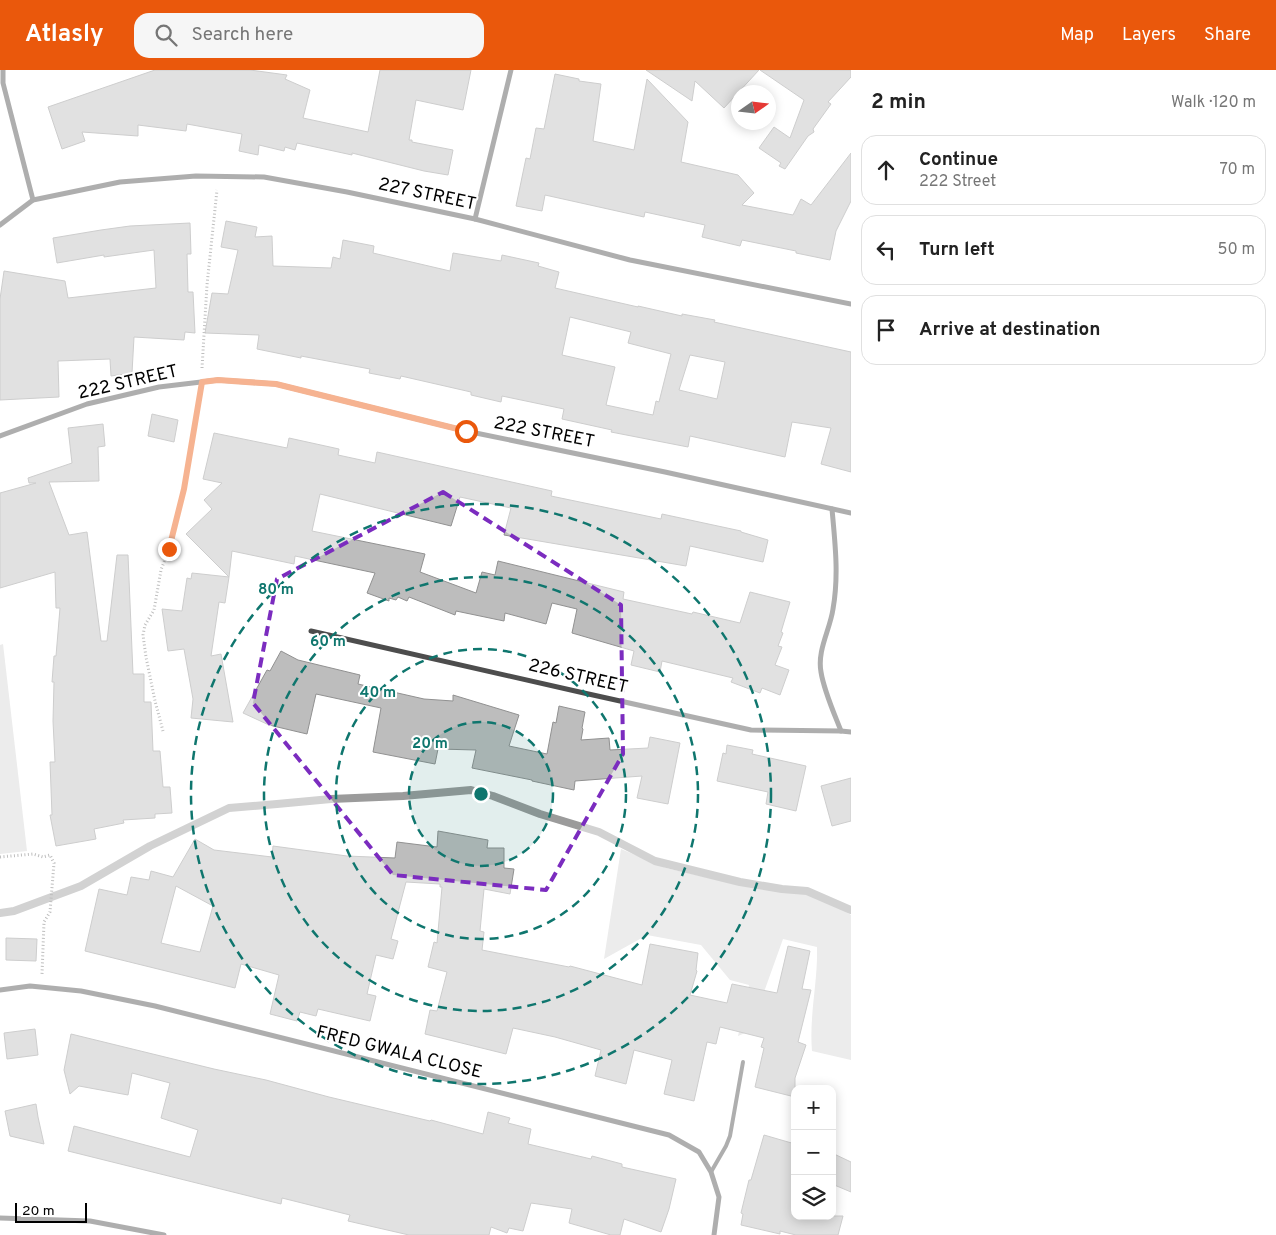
<!DOCTYPE html>
<html lang="en">
<head>
<meta charset="utf-8">
<style>
	body { margin:0; font-family:Overpass,sans-serif; background:#f6f6f6; color:#222 }
	.controls { position:absolute; right:15px; bottom:15px; display:grid; overflow:hidden; border-radius:10px; box-shadow:0 2px 12px #0003 }
	.controls button { width:45px; height:45px; display:grid; place-items:center; padding:0; border:0; border-bottom:1px solid #e0e0e0; background:#fff; color:#222; font:25px sans-serif }
	.compass { position:absolute; left:731px; top:15px; width:45px; height:45px; border-radius:50%; background:#fff; box-shadow:0 2px 12px #0003; rotate:76deg }
	.scale { position:absolute; left:15px; bottom:12px; width:72px; box-sizing:border-box; padding-left:5px; border:2px solid #000; border-top:0; font-size:14px; line-height:18px; white-space:nowrap; color:#000; -webkit-text-stroke:4px #fff; paint-order:stroke }
	.stop { position:absolute; width:15px; height:15px; margin:-11px; border:4px solid #ea580c; border-radius:50%; background:#fff }
	.stop.end { background:#ea580c; border-color:#fff; box-shadow:0 1px 5px #0008 }
	.list { margin:0; padding:0; list-style:none }
	h2 { display:flex; justify-content:space-between; align-items:center; height:65px; margin:0; padding:0 20px; font-size:21px }
	h2 small { font-size:16px; font-weight:400; color:#767676 }
	.list li { display:grid; grid-template-columns:32px 1fr auto; gap:15px; align-items:center; box-sizing:border-box; height:70px; margin:0 10px 10px; padding:0 10px; border:1px solid #e0e0e0; border-radius:15px }
	.list b { display:block; font-size:19px; white-space:nowrap }
	.list p { margin:0; font-size:16px; white-space:nowrap; color:#767676 }
	.list em { font-size:16px; font-style:normal; color:#767676 }
	.icon { flex:none; width:28px; height:28px; fill:none; stroke:currentColor; stroke-width:2; stroke-linecap:round; stroke-linejoin:round }
	.map { position:relative; flex:none; width:851px; height:1165px; overflow:hidden }
	header { display:flex; align-items:center; gap:30px; box-sizing:border-box; height:70px; padding:0 25px; background:#ea580c; color:#fff }
	header strong { font-size:24px }
	nav { display:flex; gap:28px; margin-inline-start:auto; font-size:18px }
	.search { width:350px; height:45px; background:#f6f6f6; display:flex; align-items:center; gap:12px; box-sizing:border-box; padding:0 18px; border-radius:15px; color:#767676; font-size:19px }
	main { display:flex }
	aside { flex:1; background:#fff }
	.map>svg:first-child { display:block }
</style>
</head>
<body>
<header>
<strong>Atlasly</strong>
<div class="search"><svg class="icon" aria-label="search" viewBox="0 0 24 24"><circle cx="10" cy="10" r="6"/><path d="M15 15l6 6"/></svg>Search here</div>
<nav><a>Map</a><a>Layers</a><a>Share</a></nav>
</header>
<main>
<div class="map">
<svg width="851" height="1165" viewBox="0 0 851 1165">
	<rect width="100%" height="100%" fill="#fff"/>
	<!-- green -->
	<g fill="#d4d4d4">
		<polygon points="3,574 27,781 0,784 0,575"/>
		<path d="M621,779L666,798L735,814L794,820L827,829L851,845V990L812,981C809,946 818,912 817,877L783,869L750,961L738,966L749,915L730,910L701,875L647,865L604,889Z"/>
	</g>
	<g fill="none" stroke-linecap="round" stroke-linejoin="round">
		<!-- stream -->
		<polyline stroke="#9b9b9b" stroke-width="8" points="0,843 14,841 81,816 150,776 229,738 277,734 331,729 403,726 471,720 493,726 540,744 599,762 655,791 740,812 782,819 807,821 851,840"/>
	</g>
	<!-- building -->
	<g fill="#bdbdbd" stroke="#919191" fill-rule="evenodd">
		<polygon points="155,0 250,0 287,5 285,9 310,20 303,48 368,62 380,0 471,0 463,40 416,30 409,70 412,70 412,72 453,80 448,105 424,101 352,83 352,85 297,73 295,80 285,77 284,81 259,75 258,85 239,81 242,64 187,54 186,61 138,55 138,66 82,62 85,71 62,79 48,37"/>
		<polygon points="646,0 759,0 724,38 695,11 692,31"/>
		<polygon points="760,0 851,0 851,7 828,32 831,34 813,59 814,62 808,66 785,99 779,96 781,93 759,78 774,57 790,68 804,30"/>
		<polygon points="555,4 579,9 579,11 601,14 593,71 634,80 647,9 688,52 681,92 738,105 754,123 742,135 793,145 801,129 811,135 851,83 851,131 836,161 830,190 796,183 796,181 742,170 740,176 702,167 705,155 645,142 644,147 545,125 542,141 516,136 526,88 530,89 536,58 544,59"/>
		<path d="M226,151L257,157L255,167L272,166L273,196L331,198L333,187L340,189L343,170L374,176L373,183L450,201L453,183L501,191L502,185L539,193L538,196L559,202L555,218L638,237V236L682,246V244L715,250L714,252L851,282V402L821,394L831,358L792,352L785,387L690,366L688,377L611,362L612,360L562,349L564,339L502,326L501,332L471,325V322L401,306L400,309L369,303L370,299L301,286V288L257,279L259,265L205,263L212,223L228,224L238,180L221,177ZM570,247L631,262L628,273L671,284L659,332L656,331L653,345L606,335L615,297L562,285ZM690,285L725,292L717,329L679,320Z"/>
		<polygon points="190,153 191,184 187,184 188,222 193,222 195,263 185,262 184,270 134,267 132,303 111,306 110,289 58,291 59,327 0,330 0,229 4,201 65,211 68,228 156,218 154,180 104,187 104,185 57,193 53,168 101,160 130,156"/>
		<polygon points="152,344 178,350 174,372 148,366"/>
		<polygon points="103,354 105,376 98,377 99,411 49,412 69,465 87,462 101,571 107,571 117,485 128,485 133,604 144,604 144,632 151,632 153,681 160,681 163,717 170,717 172,743 155,744 155,748 123,750 124,753 94,759 96,769 56,776 50,745 52,745 50,692 55,692 53,651 54,612 52,612 54,586 56,586 60,538 56,538 55,502 0,518 0,423 36,413 29,413 28,408 72,393 68,358"/>
		<polygon points="214,363 287,378 289,368 339,379 338,385 375,393 377,382 552,421 551,426 661,449 662,444 741,461 741,462 768,470 763,492 690,476 686,496 504,465 511,438 460,427 451,456 320,424 312,461 425,484 420,502 476,523 482,502 495,505 498,491 624,522 623,529 692,544 693,542 740,553 750,522 790,532 781,562 783,563 778,576 782,577 775,595 789,600 780,625 762,618 760,623 731,612 733,608 662,591 660,602 631,595 634,581 572,563 577,539 552,533 546,554 505,543 504,551 456,541 455,545 409,527 407,531 398,527 396,530 389,528 389,531 367,523 375,503 295,486 294,494 232,481 229,507 186,464 212,439 204,430 222,413 203,409"/>
		<polygon points="192,503 229,507 225,533 219,532 211,586 221,584 233,652 191,648 193,629 184,579 168,581 162,539 182,541 187,508 191,509"/>
		<polygon points="281,581 298,590 360,605 358,614 424,629 453,631 453,625 519,645 509,676 547,684 553,652 556,653 559,636 585,642 582,658 583,659 581,670 609,668 610,680 648,678 650,667 680,673 668,734 637,728 642,706 575,711 574,720 532,711 532,710 472,698 476,680 438,679 435,694 373,682 381,638 316,624 307,664 269,655 243,643 267,600 270,601"/>
		<polygon points="727,675 753,680 752,684 806,696 796,741 766,734 768,722 717,711 723,683 726,684"/>
		<polygon points="851,708 851,751 832,756 821,716"/>
		<path d="M438,761L488,770L487,778H504V798L514,799L510,824L484,819L480,861L484,862L482,880L569,897L570,896L642,915L650,874L698,883L696,900L697,901L690,925L727,933L732,914L777,923L788,876L810,881L802,919L811,920L798,972L806,975L795,1008V1027L755,1017L764,978L761,977L764,968L720,957L716,974L707,972L694,1031L664,1024L672,990L634,980L626,1014L595,1006L601,980L555,967L513,958L506,984L425,964L430,940L437,941L447,902L428,897L434,872L437,873L442,817H440V814L406,812L391,869L398,871L393,889L376,885L367,924L376,926L370,951L318,939L316,946L300,942L297,951L270,944L279,905L241,894L235,918L85,881L99,819L127,825L131,807L149,810L151,801L173,807L195,769L214,780L272,787L273,776L347,786L395,788L397,772L437,777ZM176,816L213,836L200,882L161,873Z"/>
		<polygon points="6,868 37,869 36,891 6,890"/>
		<polygon points="35,959 38,985 7,989 4,963"/>
		<polygon points="71,964 214,999 266,1010 329,1027 430,1051 431,1050 483,1064 488,1042 510,1048 508,1053 531,1059 528,1074 591,1089 592,1086 622,1094 622,1097 676,1109 669,1139 661,1162 624,1149 620,1165 611,1165 569,1153 572,1139 531,1133 523,1161 509,1158 507,1163 491,1157 489,1165 409,1165 348,1151 350,1145 282,1128 281,1134 68,1081 74,1056 190,1087 198,1060 161,1048 170,1013 132,1003 128,1025 79,1016 70,1024 64,1000"/>
		<polygon points="36,1034 38,1047 44,1074 10,1066 5,1041"/>
		<polygon points="764,1065 795,1074 795,1146 843,1146 838,1165 796,1165 780,1161 780,1164 741,1155 743,1144 741,1143 749,1110 751,1110"/>
		<polygon points="832,1083 851,1092 851,1122 832,1114"/>
	</g>
	<g fill="none" stroke-linecap="round" stroke-linejoin="round">
		<!-- path -->
		<g stroke="#6f6f6f" stroke-width="3" stroke-dasharray="1 2.5" stroke-linecap="butt">
			<polyline points="202,298 207,215 217,120"/>
			<polyline points="163,661 155,631 146,587 143,565 145,555 154,540 161,500 169,479 184,419 199,327"/>
			<polyline points="0,787 33,784 43,787 50,785 54,793 50,842 44,852 42,904"/>
		</g>
		<!-- lane -->
		<polyline stroke="#4d4d4d" stroke-width="4" points="711,1102 726,1076 730,1066 743,992"/>
		<!-- street -->
		<g stroke="#4d4d4d" stroke-width="5">
			<polyline points="3,0 3,13 33,130"/>
			<polyline points="475,149 511,0"/>
			<polyline points="0,155 33,130 120,112 196,106 264,107 347,122 475,149 630,190 851,234"/>
			<polyline points="0,366 87,334 159,317 218,310 276,314 466,361 665,402 851,443"/>
			<path d="M832,439C835,473 839,505 833,539C830,560 817,580 821,602C824,621 834,643 841,661"/>
			<polyline points="311,561 584,623 751,660 841,661 851,662"/>
			<polyline points="0,920 30,916 81,921 155,936 669,1065 699,1082 711,1102 719,1127 714,1165"/>
			<polyline points="0,1148 90,1151 164,1165"/>
		</g>
	</g>
	<g fill="none" stroke-linecap="round" stroke-linejoin="round">
		<!-- route -->
		<polyline stroke="#ea580c" stroke-width="6" points="169,479 184,419 202,312 218,310 276,314 466,361"/>
	</g>
	<!-- marked area -->
	<path d="M0 0H851V1165H0ZM443,422L621,535L623,684L546,820L393,805L253,633L277,509Z" fill="#fff" fill-opacity=".55" fill-rule="evenodd"/>
	<path fill="none" stroke="#7b2cbf" stroke-width="4" stroke-dasharray="10 6" stroke-linejoin="round" d="M443,422L621,535L623,684L546,820L393,805L253,633L277,509Z"/>
	<!-- distance rings -->
	<circle cx="481" cy="724" r="72" fill="#0f766e" fill-opacity=".12"/>
	<g fill="none" stroke="#0f766e" stroke-width="2.5" stroke-dasharray="9 6">
		<circle cx="481" cy="724" r="72"/>
		<circle cx="481" cy="724" r="145"/>
		<circle cx="481" cy="724" r="217"/>
		<circle cx="481" cy="724" r="290"/>
	</g>
	<g text-anchor="middle" dominant-baseline="central" stroke-width="4" stroke-linejoin="round" paint-order="stroke">
		<!-- street labels -->
		<g font-size="18" fill="#000" stroke="#fff">
			<text transform="translate(427 125) rotate(12)">227 STREET</text>
			<text transform="translate(128 313) rotate(-13)">222 STREET</text>
			<text transform="translate(544 363) rotate(11)">222 STREET</text>
			<text transform="translate(578 607) rotate(13)">226 STREET</text>
			<text transform="translate(399 983) rotate(14)">FRED GWALA CLOSE</text>
		</g>
	</g>
	<circle cx="481" cy="724" r="8" fill="#0f766e" stroke="#fff" stroke-width="2.5"/>
	<g font-size="15" text-anchor="middle" font-weight="bold" fill="#0f766e" stroke="#fff" stroke-width="4" stroke-linejoin="round" paint-order="stroke">
		<text x="276" y="524">80 m</text>
		<text x="328" y="576">60 m</text>
		<text x="378" y="627">40 m</text>
		<text x="430" y="678">20 m</text>
	</g>
</svg>
<div class="controls">
<button>+</button>
<button>−</button>
<button><svg class="icon" aria-label="layers" viewBox="0 0 24 24"><path d="M12 4l9 5-9 5-9-5zM3 14l9 5 9-5"/></svg></button>
</div>
<svg class="compass" viewBox="-18 -18 36 36"><path d="M0-13l5 13h-10z" fill="#e53935"/><path d="M0 13l5-13h-10z" fill="#767676"/></svg>
<div class="scale">20 m</div>
<div class="stop" style="left:466px;top:361px"></div>
<div class="stop end" style="left:169px;top:479px"></div>
</div>
<aside>
<h2>2 min<small>Walk · 120 m</small></h2>
<ul class="list">
<li><svg class="icon" aria-label="ahead" viewBox="0 0 24 24"><path d="M12 20V5M6 11l6-6 6 6"/></svg><div><b>Continue</b><p>222 Street</p></div><em>70 m</em></li>
<li><svg class="icon" aria-label="left" viewBox="0 0 24 24"><path d="M17 20v-9H6M10 6l-5 5 5 5"/></svg><div><b>Turn left</b></div><em>50 m</em></li>
<li><svg class="icon" aria-label="arrive" viewBox="0 0 24 24"><path d="M6 21V4h12l-3 4 3 4H6"/></svg><div><b>Arrive at destination</b></div></li>
</ul>
</aside>
</main>
</body>
</html>
